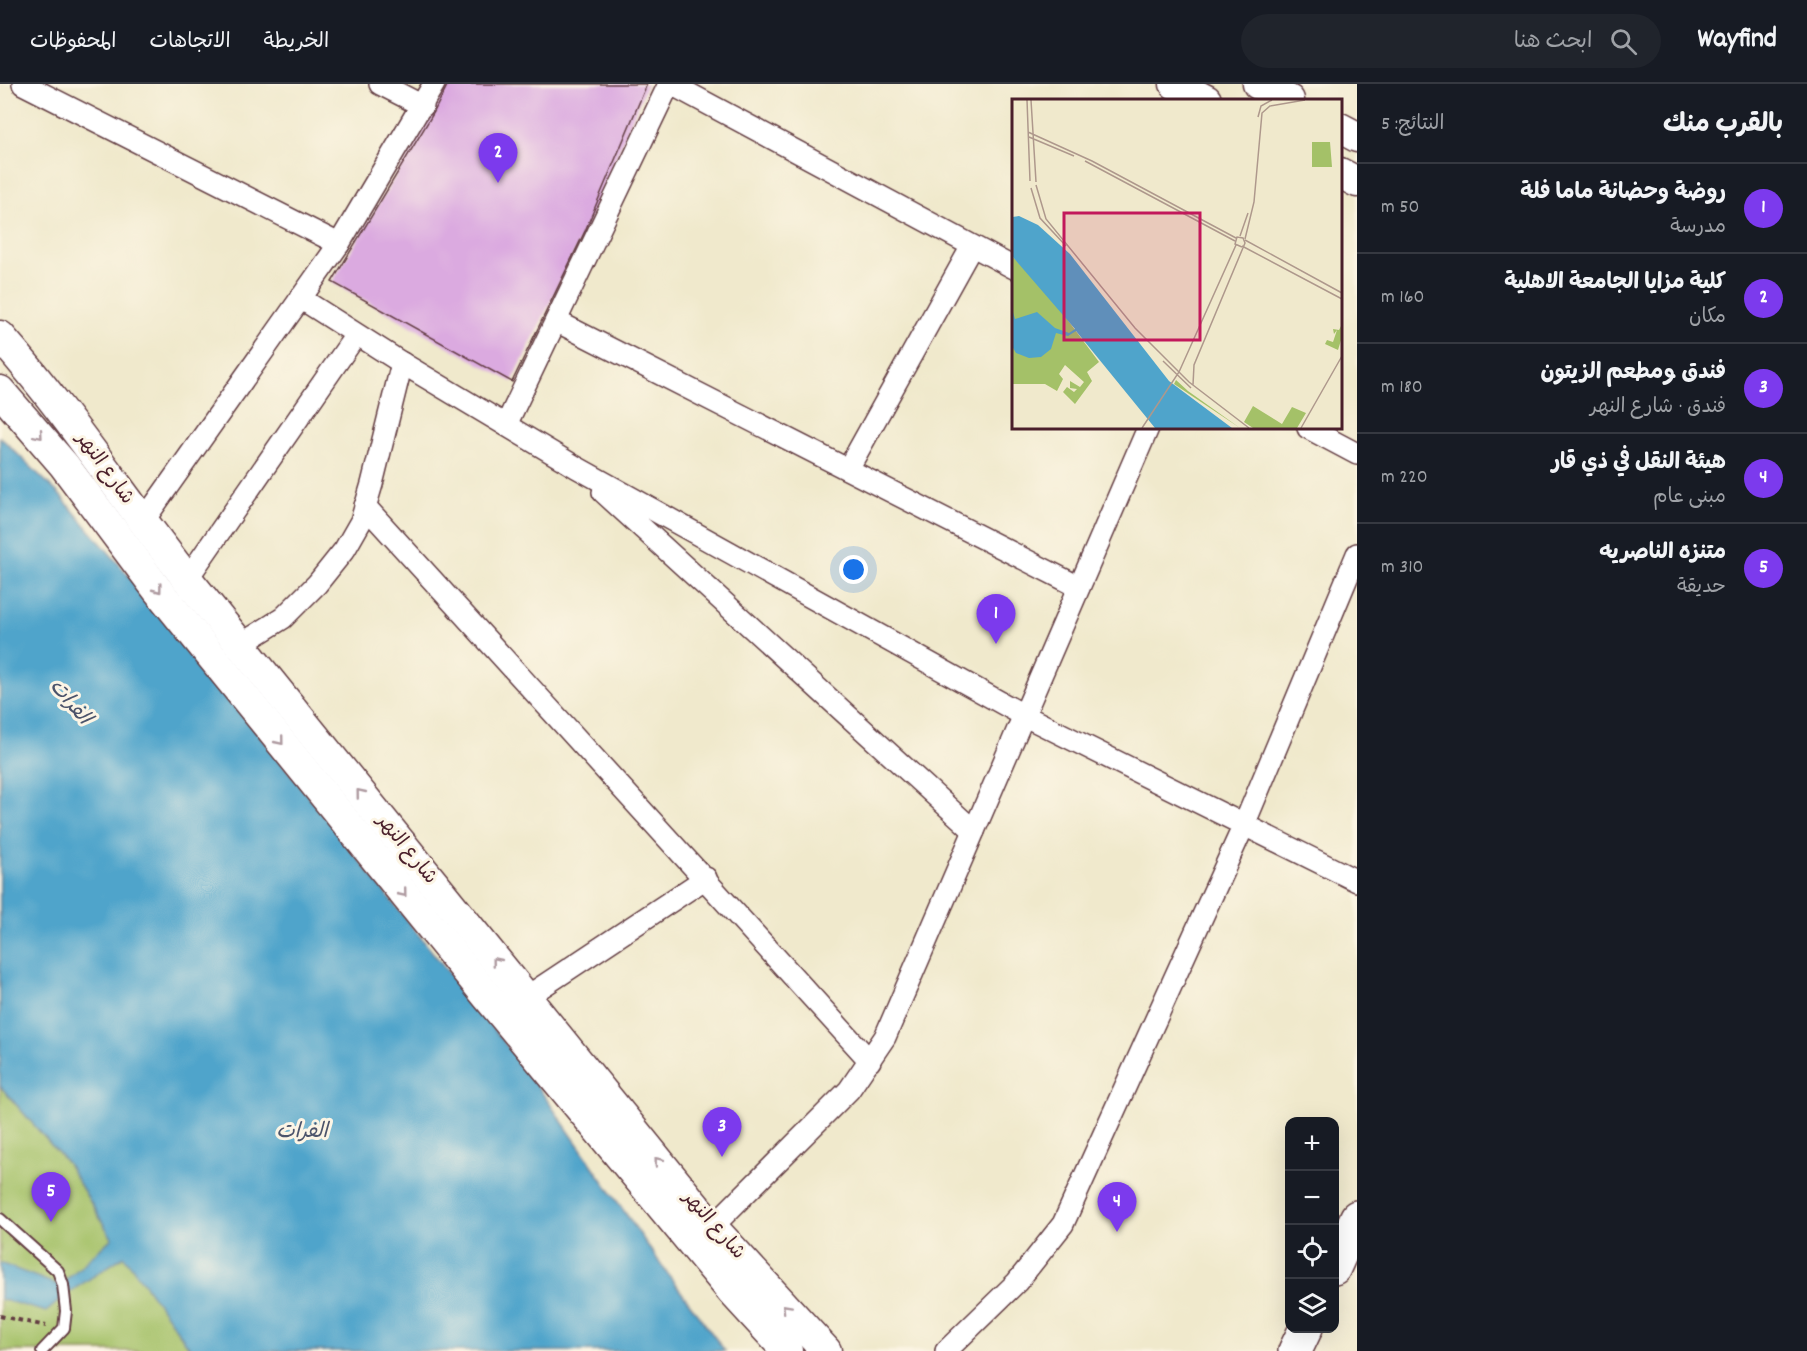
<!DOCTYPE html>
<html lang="ar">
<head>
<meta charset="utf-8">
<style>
	body { margin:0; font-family:Dekko,"Playpen Sans Arabic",sans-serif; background:#20242c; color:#f1f3f6; direction:rtl }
	.controls { position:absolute; right:18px; bottom:18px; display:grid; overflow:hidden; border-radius:12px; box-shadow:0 6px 24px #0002 }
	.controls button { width:54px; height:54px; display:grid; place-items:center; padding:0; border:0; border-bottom:2px solid #363941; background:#171b24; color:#f1f3f6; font:30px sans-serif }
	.you { position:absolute; left:854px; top:486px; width:21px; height:21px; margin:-15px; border:4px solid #fff; border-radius:50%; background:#1a73e8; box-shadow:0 0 0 9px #1a73e833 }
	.badge { display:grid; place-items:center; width:39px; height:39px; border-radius:50%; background:#7c3aed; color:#fff; font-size:20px; font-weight:700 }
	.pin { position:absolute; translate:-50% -50px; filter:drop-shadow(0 2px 3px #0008) }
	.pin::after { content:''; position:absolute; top:32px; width:21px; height:18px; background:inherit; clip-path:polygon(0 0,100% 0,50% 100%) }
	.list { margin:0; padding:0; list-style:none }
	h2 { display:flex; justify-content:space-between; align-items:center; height:78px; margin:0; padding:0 24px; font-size:26px }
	h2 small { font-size:20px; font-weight:400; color:#9ea1a6 }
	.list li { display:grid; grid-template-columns:39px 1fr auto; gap:18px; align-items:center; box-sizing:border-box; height:90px; padding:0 24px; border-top:2px solid #363941 }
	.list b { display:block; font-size:22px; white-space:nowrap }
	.list p { margin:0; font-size:20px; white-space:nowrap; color:#9ea1a6 }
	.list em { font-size:20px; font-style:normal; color:#9ea1a6 }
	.icon { flex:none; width:33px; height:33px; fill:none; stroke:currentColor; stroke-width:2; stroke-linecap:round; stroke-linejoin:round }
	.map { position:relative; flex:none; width:1357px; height:1267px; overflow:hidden; direction:ltr }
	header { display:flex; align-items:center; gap:36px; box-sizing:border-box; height:84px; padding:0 30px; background:#171b24; border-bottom:2px solid #363941 }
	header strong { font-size:28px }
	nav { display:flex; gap:33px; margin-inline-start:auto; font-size:21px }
	.search { width:420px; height:54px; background:#20242c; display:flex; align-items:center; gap:15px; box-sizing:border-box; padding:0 21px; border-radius:33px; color:#9ea1a6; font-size:22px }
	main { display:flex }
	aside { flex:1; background:#171b24 }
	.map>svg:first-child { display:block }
</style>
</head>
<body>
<header>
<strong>Wayfind</strong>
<div class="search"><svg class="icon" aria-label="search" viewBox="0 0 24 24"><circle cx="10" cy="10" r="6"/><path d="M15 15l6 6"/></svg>ابحث هنا</div>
<nav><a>الخريطة</a><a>الاتجاهات</a><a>المحفوظات</a></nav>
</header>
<main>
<aside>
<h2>بالقرب منك<small>النتائج: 5</small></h2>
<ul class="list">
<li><span class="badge">1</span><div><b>روضة وحضانة ماما فلة</b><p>مدرسة</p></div><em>50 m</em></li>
<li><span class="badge">2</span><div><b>كلية مزايا الجامعة الاهلية</b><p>مكان</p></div><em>160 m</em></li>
<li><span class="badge">3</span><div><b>فندق ومطعم الزيتون</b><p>فندق · شارع النهر</p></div><em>180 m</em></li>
<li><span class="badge">4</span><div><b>هيئة النقل في ذي قار</b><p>مبنى عام</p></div><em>220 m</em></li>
<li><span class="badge">5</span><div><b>متنزه الناصريه</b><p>حديقة</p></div><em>310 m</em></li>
</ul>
</aside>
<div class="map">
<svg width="1357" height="1267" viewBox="0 0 1357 1267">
	<rect width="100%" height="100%" fill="#fcf5e5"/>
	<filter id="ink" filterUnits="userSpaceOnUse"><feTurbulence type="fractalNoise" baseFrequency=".0167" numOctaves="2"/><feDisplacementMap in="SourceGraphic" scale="12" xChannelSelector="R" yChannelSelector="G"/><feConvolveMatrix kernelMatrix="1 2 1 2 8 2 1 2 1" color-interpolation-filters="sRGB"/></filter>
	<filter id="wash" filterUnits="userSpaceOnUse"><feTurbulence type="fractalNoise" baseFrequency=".008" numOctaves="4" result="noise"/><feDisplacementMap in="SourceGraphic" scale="24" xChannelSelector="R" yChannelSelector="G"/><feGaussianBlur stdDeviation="1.35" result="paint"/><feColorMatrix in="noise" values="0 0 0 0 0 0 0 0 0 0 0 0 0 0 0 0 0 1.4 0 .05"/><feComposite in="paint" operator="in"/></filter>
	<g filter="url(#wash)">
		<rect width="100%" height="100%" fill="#f0e9cc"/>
		<!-- green -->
		<polygon fill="#a4c168" stroke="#77704a" stroke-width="1.5" points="0,1002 67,1079 112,1154 192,1267 0,1267"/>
		<!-- water -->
		<polygon fill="#4fa4cb" stroke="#4c627b" stroke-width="1.5" points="0,353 59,410 188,561 527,987 662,1182 725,1267 192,1267 124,1172 71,1207 46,1228 0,1215 0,1179 55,1200 67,1195 112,1154 67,1079 0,1002"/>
		<g id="blocks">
			<!-- building -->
			<polygon fill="#dbaae0" points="448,0 647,0 585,147 512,298 332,198 434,28"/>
		</g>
	</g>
	<g filter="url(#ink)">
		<use href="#blocks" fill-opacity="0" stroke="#633d43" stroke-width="1.5"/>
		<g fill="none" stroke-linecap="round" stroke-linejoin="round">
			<!-- service casing -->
			<g stroke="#633d43" stroke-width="14">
				<polyline id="service" points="0,1135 58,1187 63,1201 66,1227 64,1244 42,1267"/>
			</g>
			<!-- minor casing -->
			<g stroke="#633d43" stroke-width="24">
				<g id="minor">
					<polyline points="23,0 339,160"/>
					<polyline points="380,0 423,22"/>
					<polyline points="671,0 1014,184"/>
					<polyline points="300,214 402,279 576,383 1025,632 1357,797"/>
					<polyline points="556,237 1079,503"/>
					<polyline points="506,341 669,0"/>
					<polyline points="1308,344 1357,370"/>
					<polyline points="848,385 972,162"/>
					<polyline points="603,408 974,747"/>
					<polyline points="365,422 870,977"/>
					<polyline points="142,439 339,160 434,0"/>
					<polyline points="187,495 356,251"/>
					<polyline points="240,561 283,534 317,500 345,465 361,437 372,400 402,279"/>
					<polyline points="525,914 706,794"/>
					<polyline points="712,1143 849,1006 885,953 1148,344"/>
					<polyline points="946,1267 1017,1198 1063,1140 1244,741 1357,470"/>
				</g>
			</g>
			<!-- secondary casing -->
			<g stroke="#633d43" stroke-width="33">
				<g id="secondary">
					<polyline points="1175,0 1206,16"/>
					<polyline points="1258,0 1289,16"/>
					<polyline points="1340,44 1357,53"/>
					<polyline points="1340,89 1357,98"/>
					<path d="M0,252C68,329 124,415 187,495L712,1143L826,1267"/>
					<polyline points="0,307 64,381 157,505 487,912 731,1206 787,1267"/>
				</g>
			</g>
			<!-- primary casing -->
			<g stroke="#633d43" stroke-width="36">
				<g id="primary">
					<polyline points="1334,1184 1357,1133"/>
					<polyline points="1295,1267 1306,1244"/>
				</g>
			</g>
			<!-- path -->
			<polyline stroke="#633d43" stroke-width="4" stroke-dasharray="4.5 4.5" stroke-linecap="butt" points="0,1232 46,1242"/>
			<!-- service -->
			<use href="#service" stroke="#fff" stroke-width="10"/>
			<!-- minor -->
			<use href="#minor" stroke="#fff" stroke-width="21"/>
			<!-- secondary -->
			<use href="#secondary" stroke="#fff" stroke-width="30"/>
			<!-- primary -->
			<use href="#primary" stroke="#fff" stroke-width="33"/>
		</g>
		<!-- one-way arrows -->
		<defs><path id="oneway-chevron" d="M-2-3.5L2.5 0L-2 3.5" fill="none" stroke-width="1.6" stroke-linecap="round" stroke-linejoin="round" transform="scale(1.5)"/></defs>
		<g stroke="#ae9aa0">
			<use href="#oneway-chevron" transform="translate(39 351) rotate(49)"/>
			<use href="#oneway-chevron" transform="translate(158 505) rotate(53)"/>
			<use href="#oneway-chevron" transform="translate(280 657) rotate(51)"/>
			<use href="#oneway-chevron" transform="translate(360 709) rotate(-129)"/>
			<use href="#oneway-chevron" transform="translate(403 809) rotate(51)"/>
			<use href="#oneway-chevron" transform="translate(496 877) rotate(-129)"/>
			<use href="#oneway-chevron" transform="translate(658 1077) rotate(-129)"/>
			<use href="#oneway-chevron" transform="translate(786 1224) rotate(-133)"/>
		</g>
	</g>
	<g text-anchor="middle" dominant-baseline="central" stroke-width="6" stroke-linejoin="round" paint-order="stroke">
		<!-- street labels -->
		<g font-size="20" fill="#4a1f2b" stroke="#fcf5e5">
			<text transform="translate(104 385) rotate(54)">شارع النهر</text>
			<text transform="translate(406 766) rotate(51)">شارع النهر</text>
			<text transform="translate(713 1142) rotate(49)">شارع النهر</text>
		</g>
		<!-- water labels -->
		<g font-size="21" font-style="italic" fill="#4c546b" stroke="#fcf5e5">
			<text transform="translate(69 619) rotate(50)">الفرات</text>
			<text x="302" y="1049">الفرات</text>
		</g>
	</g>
	<!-- overview -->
	<g transform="translate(1012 15)">
		<rect width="330" height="330" fill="#f0e9cc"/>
		<path d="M300,43H318L320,68H300ZM0,157L37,196L87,263L75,273L80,282L63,305L51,293L55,288L62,293L65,290L58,289V282L68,288L72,283L53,266L47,275L51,280L45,292L33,285H0ZM330,225V238L326,251L313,245L315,241L321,243L325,231L322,235L321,230L327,231ZM164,281L176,292L228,329L162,285ZM241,307L270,325L280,308L294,314L285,329H241L232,323Z" fill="#a4c168"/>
		<path d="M7,117L26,126L58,155L157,282L220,329H143L64,232L56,237L44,234L39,250L29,258L17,259L4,254L0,247V210L3,220L25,213L43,229L57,234L63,230L0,157V118Z" fill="#4fa4cb"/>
		<path fill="none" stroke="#ae988c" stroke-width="1.5" d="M15,1L18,82M19,1L24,83M246,18L249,7L260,1M16,33L80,62L224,139M17,38L62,57M73,62L223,142M24,86L34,120L123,229L177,283L237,329M19,89L28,119L54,147M228,137L236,114M233,140L242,103L250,14L258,7L293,1M233,141L330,194M230,147L330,200M151,262L179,289M181,286L182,266L233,144L231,139L225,138L223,145L230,148M130,329L167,273L224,146M289,329L330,257"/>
		<path fill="#c2185b" fill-opacity="0.15" stroke="#c2185b" stroke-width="3" d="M52,114H188V241H52Z"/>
		<rect width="330" height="330" fill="none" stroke="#4a1f2b" stroke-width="3"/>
	</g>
</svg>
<div class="controls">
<button>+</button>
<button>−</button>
<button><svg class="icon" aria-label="locate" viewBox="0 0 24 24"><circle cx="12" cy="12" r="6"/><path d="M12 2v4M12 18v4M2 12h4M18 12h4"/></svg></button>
<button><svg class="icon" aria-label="layers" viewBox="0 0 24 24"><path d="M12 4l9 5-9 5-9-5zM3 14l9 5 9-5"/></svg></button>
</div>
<div class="you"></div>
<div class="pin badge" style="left:996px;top:560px">1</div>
<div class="pin badge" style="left:498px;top:99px">2</div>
<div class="pin badge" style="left:722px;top:1073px">3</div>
<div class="pin badge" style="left:1117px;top:1148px">4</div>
<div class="pin badge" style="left:51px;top:1138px">5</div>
</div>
</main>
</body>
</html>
